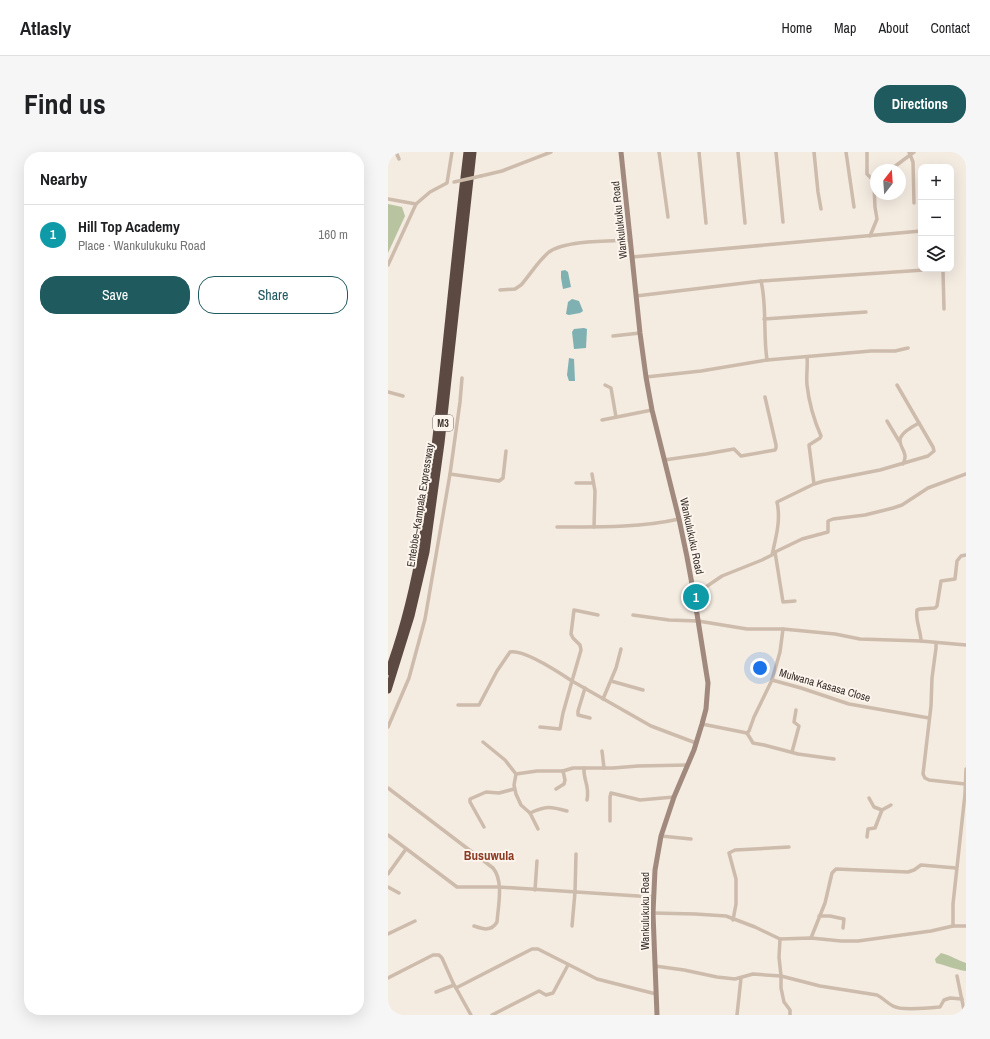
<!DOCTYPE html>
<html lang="en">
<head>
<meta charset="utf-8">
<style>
	body { margin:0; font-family:"Archivo Narrow",sans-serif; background:#f6f6f6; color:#202124 }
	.controls { position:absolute; right:12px; top:12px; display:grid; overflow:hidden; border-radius:8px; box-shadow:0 4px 16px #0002 }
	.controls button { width:36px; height:36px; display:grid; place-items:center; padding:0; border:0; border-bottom:1px solid #e0e0e0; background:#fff; color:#202124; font:20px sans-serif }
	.compass { position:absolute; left:482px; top:12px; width:36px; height:36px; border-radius:50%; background:#fff; box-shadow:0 4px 16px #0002; rotate:17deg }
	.you { position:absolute; left:372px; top:516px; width:14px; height:14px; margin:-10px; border:3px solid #fff; border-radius:50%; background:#1a73e8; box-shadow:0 0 0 6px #1a73e833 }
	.badge { display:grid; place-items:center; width:26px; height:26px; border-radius:50%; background:#1f5a5e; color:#fff; font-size:13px; font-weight:700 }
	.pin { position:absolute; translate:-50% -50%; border:2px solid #fff; box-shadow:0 1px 4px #0006 }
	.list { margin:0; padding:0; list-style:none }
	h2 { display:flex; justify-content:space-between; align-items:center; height:52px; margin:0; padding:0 16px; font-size:17px }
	h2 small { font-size:13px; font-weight:400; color:#757577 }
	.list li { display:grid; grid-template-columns:26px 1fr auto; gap:12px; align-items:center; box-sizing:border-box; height:60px; padding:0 16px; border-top:1px solid #e0e0e0 }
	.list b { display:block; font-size:15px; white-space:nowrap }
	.list p { margin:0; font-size:13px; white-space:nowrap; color:#757577 }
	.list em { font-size:13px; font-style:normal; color:#757577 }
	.actions { display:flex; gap:8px; padding:12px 16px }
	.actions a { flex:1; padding:9px 0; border:1px solid #1f5a5e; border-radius:16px; text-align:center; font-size:14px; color:#1f5a5e }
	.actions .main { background:#1f5a5e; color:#fff }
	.icon { flex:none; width:22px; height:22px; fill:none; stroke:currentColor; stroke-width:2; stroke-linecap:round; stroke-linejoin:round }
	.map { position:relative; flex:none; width:578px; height:863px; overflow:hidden; border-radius:16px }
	header { display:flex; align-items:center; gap:24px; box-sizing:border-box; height:56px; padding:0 20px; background:#fff; border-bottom:1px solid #e0e0e0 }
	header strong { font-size:19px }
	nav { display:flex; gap:22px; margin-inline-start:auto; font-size:14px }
	.intro { display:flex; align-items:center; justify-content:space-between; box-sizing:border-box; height:96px; padding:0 24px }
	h1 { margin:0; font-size:28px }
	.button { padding:10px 18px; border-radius:16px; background:#1f5a5e; color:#fff; font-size:14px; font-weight:700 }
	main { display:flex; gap:24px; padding:0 24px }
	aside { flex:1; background:#fff; border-radius:16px; box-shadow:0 4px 16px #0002 }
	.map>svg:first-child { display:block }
</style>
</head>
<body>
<header>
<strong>Atlasly</strong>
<nav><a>Home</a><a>Map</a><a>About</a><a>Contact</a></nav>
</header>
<div class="intro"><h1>Find us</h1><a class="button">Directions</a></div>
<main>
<aside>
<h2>Nearby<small></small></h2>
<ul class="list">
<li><span class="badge" style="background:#0f9aa8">1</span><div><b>Hill Top Academy</b><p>Place · Wankulukuku Road</p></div><em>160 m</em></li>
</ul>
<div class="actions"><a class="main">Save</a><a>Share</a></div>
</aside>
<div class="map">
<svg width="578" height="863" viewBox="0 0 578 863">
	<rect width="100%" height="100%" fill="#f4ebe1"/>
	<!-- green -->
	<g fill="#b8c4a0">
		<polygon points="0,52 14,55 17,64 0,101"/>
		<path d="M553,801C562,803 569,808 578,811V819C568,818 558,813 548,811L547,807Z"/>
	</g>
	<!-- water -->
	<g fill="#7fb0b2">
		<polygon points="177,118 180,120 183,135 175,137 173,126 173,119"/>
		<polygon points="184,147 191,149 195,159 192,161 181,163 178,162 180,150"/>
		<polygon points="196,176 199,177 198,196 186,197 184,180 186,177"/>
		<polygon points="181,206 186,207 187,229 181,229 179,223"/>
	</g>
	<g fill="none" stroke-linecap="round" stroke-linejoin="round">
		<!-- street -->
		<g stroke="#cdbbac" stroke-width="3.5">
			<polyline points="8,0 11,7"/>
			<polyline points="271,0 280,65"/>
			<polyline points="311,0 318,71"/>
			<polyline points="350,0 357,71"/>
			<polyline points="388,0 395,70"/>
			<polyline points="426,0 430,40 433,57"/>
			<polyline points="458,0 466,55"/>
			<polyline points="479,0 479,22 485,28 488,26"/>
			<polyline points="521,0 525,10 526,51"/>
			<polyline points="502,18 526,0"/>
			<polyline points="93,24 114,19 163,0"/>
			<polyline points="0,47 28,52"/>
			<polyline points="482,84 489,67 487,55 486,33 485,28"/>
			<polyline points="244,105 533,79"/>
			<polyline points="0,113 28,52 42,40 59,31 64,0"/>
			<polyline points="553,117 555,119 556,157"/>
			<path d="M373,129C379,153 375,182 379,208L483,199H507L520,196"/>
			<path d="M112,138L127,137L133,133C142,123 150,109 161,100C177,88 222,89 243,88"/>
			<polyline points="248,144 373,129 551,117"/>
			<polyline points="376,167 478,160"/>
			<polyline points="225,184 252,181"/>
			<path d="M419,205C420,214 418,223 419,233C421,251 426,268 433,284L432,286L421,293L426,332"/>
			<polyline points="258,225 313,219 379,208"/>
			<polyline points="217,233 223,236 228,265"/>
			<polyline points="509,233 531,271"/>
			<polyline points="0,240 15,244"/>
			<polyline points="214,268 264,258"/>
			<polyline points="499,269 511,289"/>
			<polyline points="276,308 318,302 346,297 353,304 387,298 388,296 388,293 377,245"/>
			<polyline points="62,322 111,329 115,326 118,299"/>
			<polyline points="204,322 207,339 206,375"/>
			<polyline points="188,331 205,331"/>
			<path d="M169,375C210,375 251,376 291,367"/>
			<polyline points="387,400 395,450 407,449"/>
			<polyline points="385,402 387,400 414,387 440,380 440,369 445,367 477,363 505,356 514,353 540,336 578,322"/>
			<path d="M306,443L334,424L374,408L384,403C388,385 393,368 389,350L426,332L436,329L492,318L540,304L546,299L545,295L531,271C493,291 525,294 515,312"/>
			<polyline points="210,463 186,458 183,482 185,486 192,493 193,498 184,529 263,574 308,591"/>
			<polyline points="245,463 281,468 310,469 359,477 395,477 447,482 472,487 533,489 578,493"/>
			<path d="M533,489C533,479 527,468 529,458L532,457L547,456L549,454L553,429L567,427L569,409L573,404L578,403"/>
			<polyline points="548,491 548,496 544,526 543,554 535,622 537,626 541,628 577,632"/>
			<polyline points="384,528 392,500 395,477"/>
			<polyline points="223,529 255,538"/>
			<polyline points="197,536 190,559 190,563 202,566"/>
			<polyline points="215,547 228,516 233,497"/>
			<path d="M70,553H91L109,519L122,500C136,497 172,521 184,529L175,561L172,577L152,575"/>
			<polyline points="314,572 359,581"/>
			<polyline points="0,575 21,526 37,467 62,322 72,250 74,226"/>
			<polyline points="359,581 361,579 366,565 384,528 413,536 461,552 541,566"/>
			<polyline points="359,581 365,591 376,593 410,602 446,607"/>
			<polyline points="95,590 117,608 128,622 149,619 175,619 185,616 225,616 250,614 300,613"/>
			<polyline points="214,599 216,616"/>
			<polyline points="404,600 411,574 406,570 408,558"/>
			<path d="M196,616C195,629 202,633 199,648"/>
			<polyline points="128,622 126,633 128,642 133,653 142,661 150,677"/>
			<path d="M0,636L105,716C116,729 110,755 109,770C103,780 95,777 86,774"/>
			<polyline points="168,637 176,632 177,628 175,619"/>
			<polyline points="481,646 486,655 494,658"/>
			<path d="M142,661C158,654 161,654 179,659"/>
			<polyline points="222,669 222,645 223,641 252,648 286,645"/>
			<polyline points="96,675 82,650 82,647 98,640 111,641 126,637"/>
			<polyline points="0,683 69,735 111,735 265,745"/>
			<polyline points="273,684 303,687"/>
			<polyline points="479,685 480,677 487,676 494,658 503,653"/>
			<polyline points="0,722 18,697"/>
			<polyline points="0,735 11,741"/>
			<polyline points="147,738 149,709"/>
			<polyline points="265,761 307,762 338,764 367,775 392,787 423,786 453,789 470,789 543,779 565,774 578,774"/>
			<polyline points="431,764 442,764 456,767 455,776"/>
			<polyline points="345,768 348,752 348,727 341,701 347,698 401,695"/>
			<polyline points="184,774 187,740 188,702"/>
			<polyline points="565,774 565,752 577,642 578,617"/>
			<polyline points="0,782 27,769"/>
			<polyline points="423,786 437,751 444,721 448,717 520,720 526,718 533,713 568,716"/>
			<polyline points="392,787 391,805 393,824 393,836 396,850 402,858 402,863"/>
			<path d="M267,814L296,818L329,825L347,827L365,822L393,824L432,834L489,843C495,846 499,851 505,854C513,859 542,856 552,855L556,848L562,846L574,847"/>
			<polyline points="569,824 577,863"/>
			<polyline points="0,826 45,803 51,803 54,806 66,833 68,836 144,797 150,797 209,827 268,842"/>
			<polyline points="68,836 83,863"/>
			<polyline points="48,840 66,833"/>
			<polyline points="104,863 151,839 158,843 165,841 180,813"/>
			<polyline points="349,863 353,826"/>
		</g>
		<!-- secondary -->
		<polyline stroke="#a18a7d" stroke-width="5" points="233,0 252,181 258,225 264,258 291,367 299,405 306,443 320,531 318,557 314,572 306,598 286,645 273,684 267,718 265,761 269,863"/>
		<!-- highway -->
		<g stroke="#5c4a42" stroke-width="7">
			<path d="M0,520C32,434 42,341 52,250C61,167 69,83 79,0"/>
			<polyline points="0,538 23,464 38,400 53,291 85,0"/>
		</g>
		<!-- street-bridge -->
		<polyline stroke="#cdbbac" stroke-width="3.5" points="66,30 93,24"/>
	</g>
	<g text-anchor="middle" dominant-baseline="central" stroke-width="4" stroke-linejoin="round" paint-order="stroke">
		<!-- shield labels -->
		<rect fill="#fbf5ee" stroke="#756b66" stroke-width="1" x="45" y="263" width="20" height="16" rx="3"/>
		<g font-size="10" font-weight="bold" fill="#3b302b">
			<text x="55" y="271">M3</text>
		</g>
		<!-- street labels -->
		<g font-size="11" fill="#3b302b" stroke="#fbf5ee">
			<text transform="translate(231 68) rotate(-96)">Wankulukuku Road</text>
			<text transform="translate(32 353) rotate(-81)">Entebbe–Kampala Expressway</text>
			<text transform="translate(304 384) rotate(78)">Wankulukuku Road</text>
			<text transform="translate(437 533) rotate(16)">Mulwana Kasasa Close</text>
			<text transform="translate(257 759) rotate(-90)">Wankulukuku Road</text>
		</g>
		<!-- quarter labels -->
		<g font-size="13" font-weight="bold" fill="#8c3b22" stroke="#fbf5ee">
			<text x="101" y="703">Busuwula</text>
		</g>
	</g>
</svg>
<div class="controls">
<button>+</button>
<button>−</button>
<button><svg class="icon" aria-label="layers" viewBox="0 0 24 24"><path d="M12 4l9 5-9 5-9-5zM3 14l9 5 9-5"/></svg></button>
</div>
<svg class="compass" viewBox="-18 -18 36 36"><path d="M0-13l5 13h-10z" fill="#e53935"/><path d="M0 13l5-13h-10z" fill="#757577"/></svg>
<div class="you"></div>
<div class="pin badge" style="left:308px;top:445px;background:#0f9aa8">1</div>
</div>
</main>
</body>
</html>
